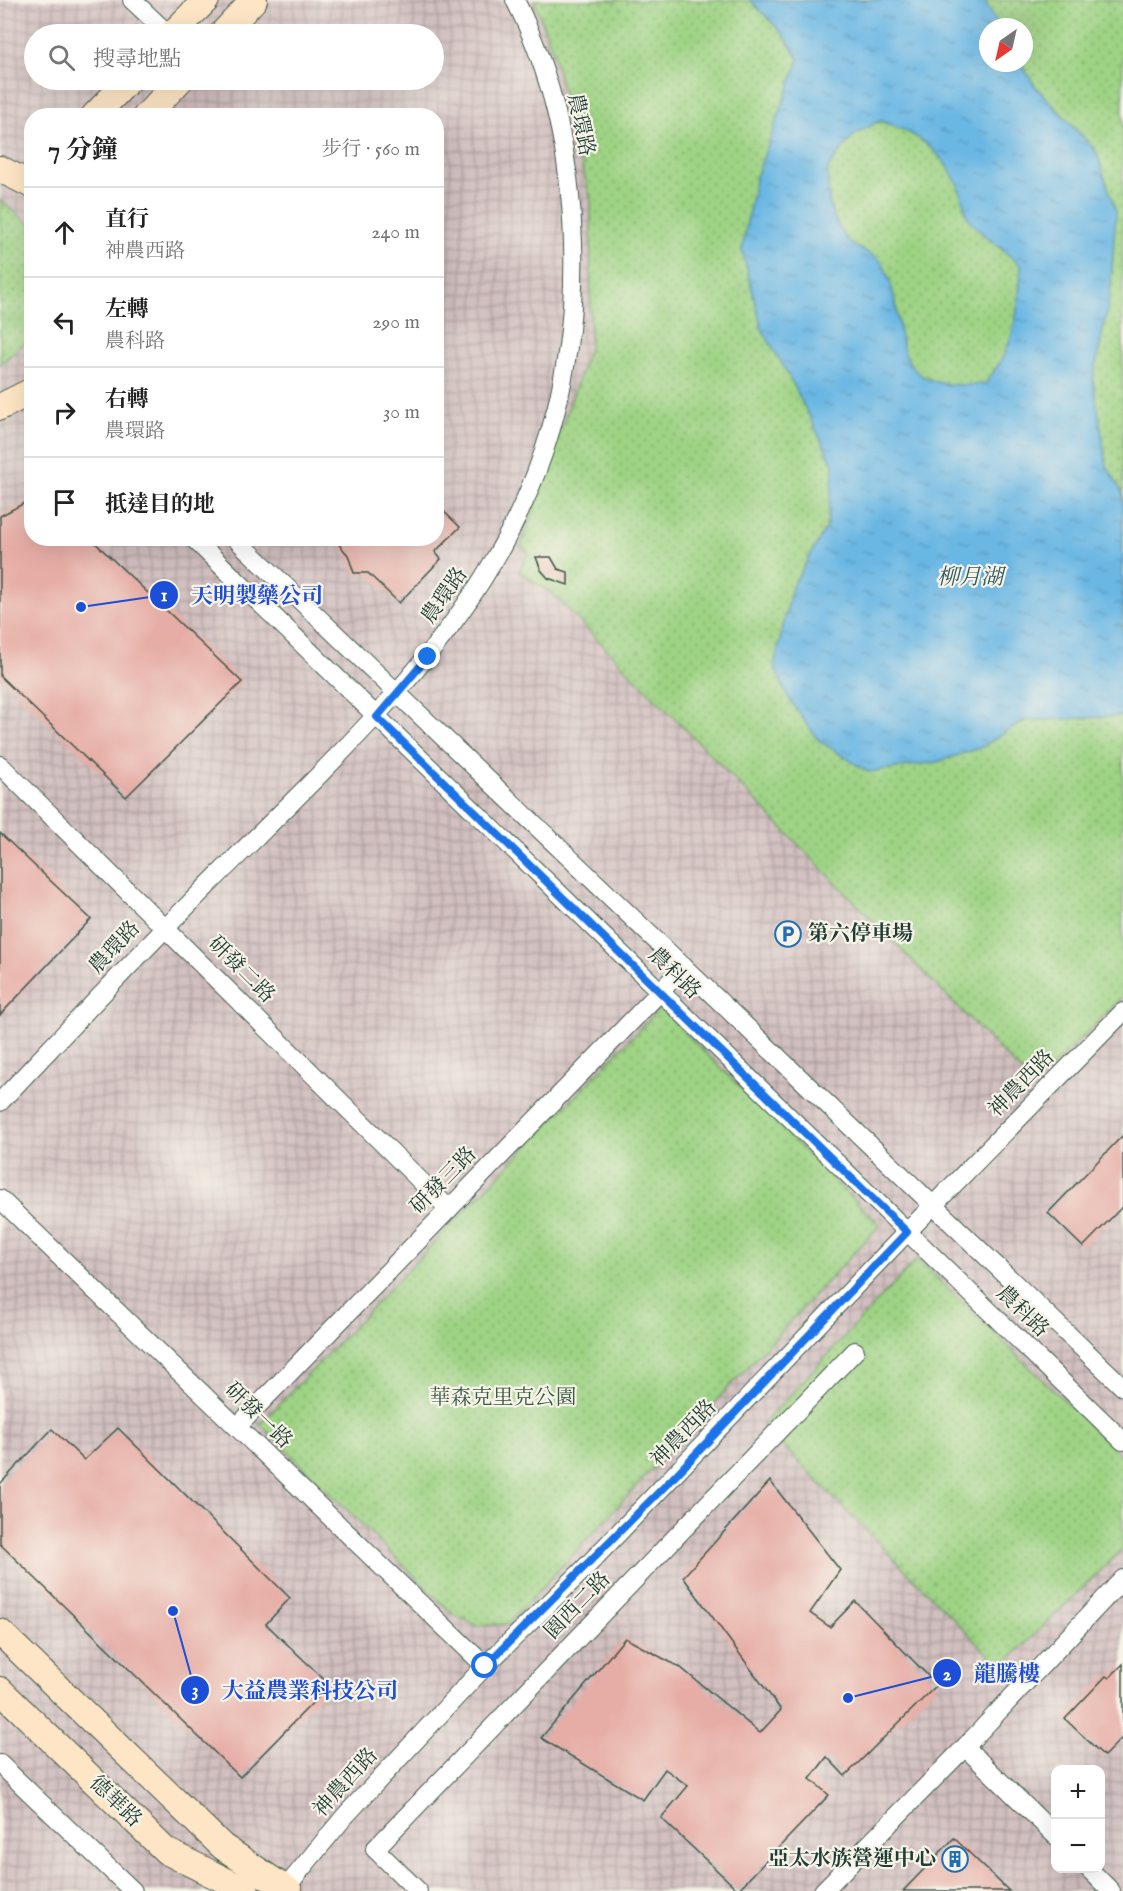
<!DOCTYPE html>
<html lang="zh-TW">
<head>
<meta charset="utf-8">
<style>
	body { margin:0; font-family:"IM FELL English","Noto Serif TC",serif; background:#f6f6f6; color:#222 }
	.controls { position:absolute; right:18px; bottom:18px; display:grid; overflow:hidden; border-radius:12px; box-shadow:0 6px 24px #0002 }
	.controls button { width:54px; height:54px; display:grid; place-items:center; padding:0; border:0; border-bottom:2px solid #e0e0e0; background:#fff; color:#222; font:30px sans-serif }
	.compass { position:absolute; left:979px; top:18px; width:54px; height:54px; border-radius:50%; background:#fff; box-shadow:0 6px 24px #0002; rotate:214deg }
	.stop { position:absolute; width:18px; height:18px; margin:-14px; border:4px solid #1a73e8; border-radius:50%; background:#fff }
	.stop.end { background:#1a73e8; border-color:#fff; box-shadow:0 2px 6px #0008 }
	.list { margin:0; padding:0; list-style:none }
	h2 { display:flex; justify-content:space-between; align-items:center; height:78px; margin:0; padding:0 24px; font-size:26px }
	h2 small { font-size:20px; font-weight:400; color:#767676 }
	.list li { display:grid; grid-template-columns:39px 1fr auto; gap:18px; align-items:center; box-sizing:border-box; height:90px; padding:0 24px; border-top:2px solid #e0e0e0 }
	.list b { display:block; font-size:22px; white-space:nowrap }
	.list p { margin:0; font-size:20px; white-space:nowrap; color:#767676 }
	.list em { font-size:20px; font-style:normal; color:#767676 }
	.icon { flex:none; width:33px; height:33px; fill:none; stroke:currentColor; stroke-width:2; stroke-linecap:round; stroke-linejoin:round }
	.map { position:relative; flex:none; width:1123px; height:1891px; overflow:hidden }
	.search { position:absolute; background:#fff; box-shadow:0 6px 24px #0002; left:24px; top:24px; width:420px; height:66px; display:flex; align-items:center; gap:15px; box-sizing:border-box; padding:0 21px; border-radius:33px; color:#767676; font-size:22px }
	.panel { position:absolute; background:#fff; box-shadow:0 6px 24px #0002; left:24px; top:108px; width:420px; height:438px; border-radius:24px }
	.map>svg:first-child { display:block }
</style>
</head>
<body>
<div class="map">
<svg width="1123" height="1891" viewBox="0 0 1123 1891">
	<defs>
		<pattern id="industrial-grid" width="8" height="8" patternUnits="userSpaceOnUse" patternTransform="scale(1.5)"><rect width="8" height="8" fill="#d2bfc0"/><path d="M0 4h8M4 0v8" fill="none" stroke="#aa9c9d"/></pattern>
		<pattern id="park-dots" width="8" height="8" patternUnits="userSpaceOnUse" patternTransform="scale(1.5)"><rect width="8" height="8" fill="#9ed384"/><path d="M2 2h.1M6 6h.1" fill="none" stroke="#80ac6d" stroke-width="1.8" stroke-linecap="round"/></pattern>
		<pattern id="water-ripples" width="26" height="14" patternUnits="userSpaceOnUse" patternTransform="scale(1.5)"><rect width="26" height="14" fill="#6ab7e4"/><path d="M2 4q2-2 4 0t4 0M15 11q2-2 4 0t4 0" fill="none" stroke="#5796ba"/></pattern>
	</defs>
	<rect width="100%" height="100%" fill="#f7f3e8"/>
	<filter id="ink" filterUnits="userSpaceOnUse"><feTurbulence type="fractalNoise" baseFrequency=".0167" numOctaves="2"/><feDisplacementMap in="SourceGraphic" scale="12" xChannelSelector="R" yChannelSelector="G"/><feConvolveMatrix kernelMatrix="1 2 1 2 8 2 1 2 1" color-interpolation-filters="sRGB"/></filter>
	<filter id="wash" filterUnits="userSpaceOnUse"><feTurbulence type="fractalNoise" baseFrequency=".008" numOctaves="4" result="noise"/><feDisplacementMap in="SourceGraphic" scale="24" xChannelSelector="R" yChannelSelector="G"/><feGaussianBlur stdDeviation="1.35" result="paint"/><feColorMatrix in="noise" values="0 0 0 0 0 0 0 0 0 0 0 0 0 0 0 0 0 1.4 0 .05"/><feComposite in="paint" operator="in"/></filter>
	<g filter="url(#wash)">
		<rect width="100%" height="100%" fill="#e9e2c2"/>
		<!-- industrial -->
		<path fill="url(#industrial-grid)" fill-rule="evenodd" d="M0,0H1123V1891H0ZM988,27H1024V63H988ZM34,34H434V80H34ZM32,116H436V538H32ZM1056,1770H1100V1868H1056Z"/>
		<!-- park -->
		<g fill="url(#park-dots)" stroke="#5e885c" stroke-width="1.5" fill-rule="evenodd">
			<path d="M534,0H1123V997L1034,1085L552,593L519,572L528,553L521,546L590,345L591,201L552,49ZM988,27H1024V63H988Z"/>
			<polygon points="0,200 32,226 31,338 0,364"/>
			<polygon points="660,1008 880,1225 508,1624 478,1626 454,1615 260,1424"/>
			<polygon points="917,1259 1123,1457 1123,1549 1001,1667 762,1425"/>
		</g>
		<!-- water -->
		<path fill="url(#water-ripples)" stroke="#447a8c" stroke-width="1.5" fill-rule="evenodd" d="M750,0H984L1000,27H988V63H1021L1035,86L1096,151L1116,211L1110,297L1093,379L1107,466L1123,494V716L1024,721L980,748L937,762L868,772L818,740L789,699L774,666L792,587L827,526L834,466L790,378L762,329L742,250L755,180L799,60L784,35ZM879,121C916,132 941,149 958,185C962,194 963,206 967,216C974,230 1007,252 1021,266C1019,310 1015,350 984,384C875,394 914,327 883,264C878,255 861,251 852,244C844,239 832,215 830,205C827,193 828,179 828,168L853,136Z"/>
		<g id="blocks">
			<!-- building -->
			<g fill="#e6ada6">
				<polygon points="32,499 32,538 90,538 242,682 126,797 0,676 0,516"/>
				<polygon points="436,504 460,527 435,552 441,559 399,603 368,573 354,573 348,555 333,538 436,538"/>
				<polygon points="536,557 551,557 558,569 568,572 568,585 548,578 541,570"/>
				<polygon points="0,833 91,919 0,1015"/>
				<polygon points="1123,1135 1123,1206 1083,1247 1048,1213"/>
				<polygon points="118,1428 290,1598 266,1624 330,1685 240,1777 0,1544 0,1484 52,1429 84,1460"/>
				<polygon points="770,1481 840,1570 810,1613 830,1627 855,1601 937,1685 845,1776 827,1757 810,1779 829,1795 738,1890 661,1818 688,1786 665,1769 643,1800 541,1738 625,1638 681,1668 760,1733 781,1710 683,1577"/>
				<polygon points="1123,1664 1123,1737 1104,1756 1065,1719 1106,1676 1109,1678"/>
				<polygon points="954,1838 1009,1891 903,1891"/>
			</g>
		</g>
	</g>
	<g filter="url(#ink)">
		<use href="#blocks" fill-opacity="0" stroke="#3d5649" stroke-width="1.5"/>
		<g fill="none" stroke-linecap="round" stroke-linejoin="round">
			<!-- street casing -->
			<g stroke="#3d5649" stroke-width="20">
				<g id="street">
					<polyline points="132,0 168,34"/>
					<polyline points="193,538 1123,1441"/>
					<polyline points="235,538 1123,1387"/>
					<polyline points="0,765 449,1209"/>
					<path d="M0,1102C68,1030 136,957 206,887C400,694 582,542 573,243C571,160 553,75 515,0"/>
					<polyline points="0,1199 485,1666"/>
					<polyline points="237,1427 684,967"/>
					<polyline points="965,1747 1056,1836"/>
					<polyline points="0,1764 133,1891"/>
					<polyline points="1088,1868 1111,1891"/>
					<polyline points="283,1891 345,1816 485,1666 582,1571 907,1232 1123,1012"/>
					<polyline points="418,1891 375,1849 855,1351"/>
					<polyline points="823,1891 965,1747 1123,1579"/>
				</g>
			</g>
			<!-- secondary casing -->
			<g stroke="#3d5649" stroke-width="28">
				<g id="secondary">
					<polyline points="172,34 206,0"/>
					<polyline points="222,34 254,0"/>
					<polyline points="94,116 129,80"/>
					<polyline points="146,116 180,80"/>
					<polyline points="0,169 32,185"/>
					<polyline points="0,407 32,391"/>
					<polyline points="0,1632 223,1847 289,1891"/>
					<polyline points="0,1690 166,1851 246,1891"/>
				</g>
			</g>
			<!-- street -->
			<use href="#street" stroke="#fff" stroke-width="18"/>
			<!-- secondary -->
			<use href="#secondary" stroke="#fee5c5" stroke-width="26"/>
		</g>
	</g>
	<g fill="none" stroke-linecap="round" stroke-linejoin="round" filter="url(#ink)">
		<!-- route -->
		<polyline stroke="#1a73e8" stroke-width="8" points="428,657 377,717 907,1232 673,1478 485,1666"/>
	</g>
	<!-- icons -->
	<defs>
		<g id="parking-ring" transform="scale(1.35)"><circle r="9.5" fill="#f7f3e8" stroke="#1f6fb2" stroke-width="1.5"/><path d="M-3.5-5.5H1a3.5 3.5 0 0 1 0 7H-1V5.5H-3.5ZM-1-3.4V-.6H.8a1.4 1.4 0 0 0 0-2.8Z" fill="#1f6fb2"/></g>
		<g id="building-ring" transform="scale(1.35)"><circle r="9.5" fill="#f7f3e8" stroke="#1f6fb2" stroke-width="1.5"/><path d="M-4-6H4V6H1V3H-1V6H-4ZM-2.5-4.3h1.7v1.8h-1.7ZM.8-4.3h1.7v1.8H.8ZM-2.5-1h1.7V.8h-1.7ZM.8-1h1.7V.8H.8Z" fill="#1f6fb2"/></g>
	</defs>
	<g fill-rule="evenodd">
		<use href="#parking-ring" x="788" y="934"/>
		<use href="#building-ring" x="955" y="1859"/>
	</g>
	<g text-anchor="middle" dominant-baseline="central" stroke-width="4.5" stroke-linejoin="round" paint-order="stroke">
		<!-- street labels -->
		<g font-size="21" fill="#1f3d34" stroke="#f7f3e8">
			<text transform="translate(580 125) rotate(78)">農環路</text>
			<text transform="translate(445 596) rotate(-55)">農環路</text>
			<text transform="translate(115 948) rotate(-47)">農環路</text>
			<text transform="translate(241 970) rotate(45)">研發二路</text>
			<text transform="translate(674 974) rotate(44)">農科路</text>
			<text transform="translate(1022 1084) rotate(-46)">神農西路</text>
			<text transform="translate(444 1181) rotate(-46)">研發三路</text>
			<text transform="translate(1022 1312) rotate(44)">農科路</text>
			<text transform="translate(258 1416) rotate(44)">研發一路</text>
			<text transform="translate(684 1434) rotate(-46)">神農西路</text>
			<text transform="translate(578 1606) rotate(-46)">園西二路</text>
			<text transform="translate(346 1783) rotate(-48)">神農西路</text>
			<text transform="translate(115 1802) rotate(44)">德華路</text>
		</g>
		<!-- poi labels -->
		<g font-size="21" font-weight="bold" fill="#1f3d34" stroke="#f7f3e8" text-anchor="start">
			<text x="808" y="934">第六停車場</text>
			<text x="936" y="1859" text-anchor="end">亞太水族營運中心</text>
		</g>
		<!-- park labels -->
		<g font-size="21" fill="#385b44" stroke="#f7f3e8">
			<text x="503" y="1398">華森克里克公園</text>
		</g>
		<!-- water labels -->
		<g font-size="22" font-style="italic" fill="#325c60" stroke="#f7f3e8">
			<text x="970" y="578">柳月湖</text>
		</g>
	</g>
	<!-- callouts -->
	<path fill="none" stroke="#1d4ed8" stroke-width="2" d="M81 607L164 595M848 1698L947 1673M173 1611L195 1690"/>
	<g fill="#1d4ed8" stroke="#f7f3e8" stroke-width="2">
		<circle cx="81" cy="607" r="6"/>
		<circle cx="848" cy="1698" r="6"/>
		<circle cx="173" cy="1611" r="6"/>
		<circle cx="164" cy="595" r="15"/>
		<circle cx="947" cy="1673" r="15"/>
		<circle cx="195" cy="1690" r="15"/>
	</g>
	<g font-size="18" text-anchor="middle" font-weight="bold" fill="#fff">
		<text x="164" y="601">1</text>
		<text x="947" y="1680">2</text>
		<text x="195" y="1696">3</text>
	</g>
	<g font-size="22" text-anchor="middle" font-weight="bold" fill="#1d4ed8" stroke="#f7f3e8" stroke-width="4.5" stroke-linejoin="round" paint-order="stroke">
		<text x="257" y="603">天明製藥公司</text>
		<text x="1007" y="1681">龍騰樓</text>
		<text x="310" y="1698">大益農業科技公司</text>
	</g>
</svg>
<div class="controls">
<button>+</button>
<button>−</button>
</div>
<svg class="compass" viewBox="-18 -18 36 36"><path d="M0-13l5 13h-10z" fill="#e53935"/><path d="M0 13l5-13h-10z" fill="#767676"/></svg>
<div class="stop" style="left:485px;top:1666px"></div>
<div class="stop end" style="left:428px;top:657px"></div>
<div class="search"><svg class="icon" aria-label="search" viewBox="0 0 24 24"><circle cx="10" cy="10" r="6"/><path d="M15 15l6 6"/></svg>搜尋地點</div>
<section class="panel">
<h2>7 分鐘<small>步行 · 560 m</small></h2>
<ul class="list">
<li><svg class="icon" aria-label="ahead" viewBox="0 0 24 24"><path d="M12 20V5M6 11l6-6 6 6"/></svg><div><b>直行</b><p>神農西路</p></div><em>240 m</em></li>
<li><svg class="icon" aria-label="left" viewBox="0 0 24 24"><path d="M17 20v-9H6M10 6l-5 5 5 5"/></svg><div><b>左轉</b><p>農科路</p></div><em>290 m</em></li>
<li><svg class="icon" aria-label="right" viewBox="0 0 24 24"><path d="M7 20v-9h11M14 6l5 5-5 5"/></svg><div><b>右轉</b><p>農環路</p></div><em>30 m</em></li>
<li><svg class="icon" aria-label="arrive" viewBox="0 0 24 24"><path d="M6 21V4h12l-3 4 3 4H6"/></svg><div><b>抵達目的地</b></div></li>
</ul>
</section>
</div>
</body>
</html>
